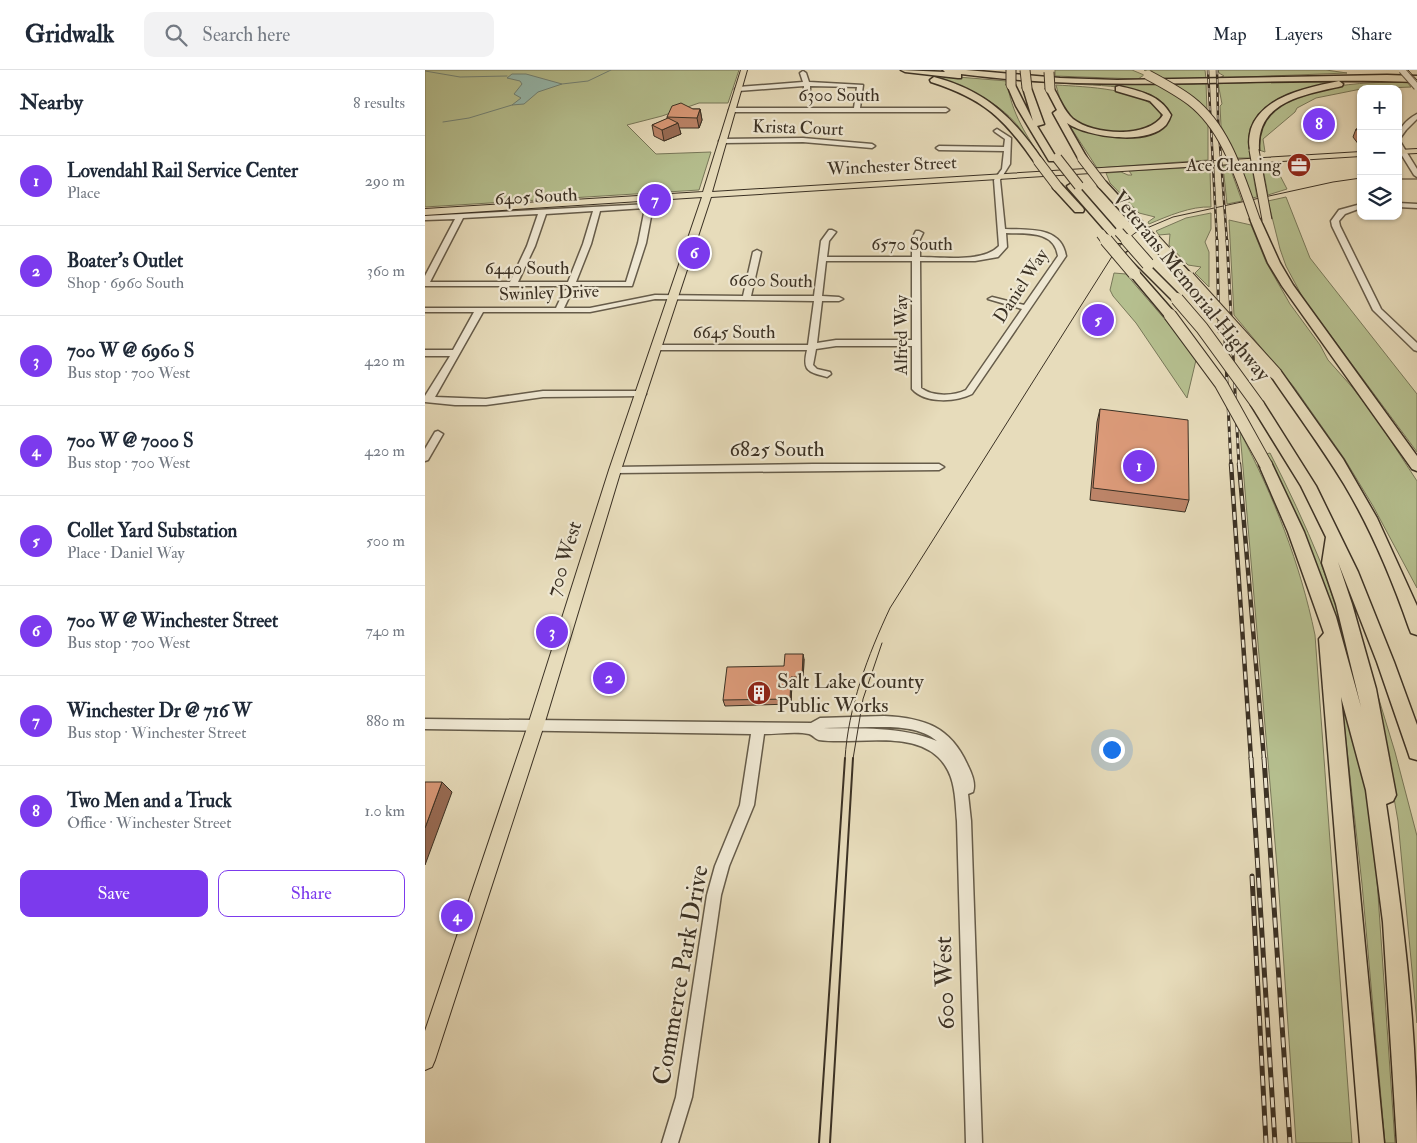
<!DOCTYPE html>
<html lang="en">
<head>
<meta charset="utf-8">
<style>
	body { margin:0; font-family:"IM FELL Double Pica",serif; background:#f2f2f3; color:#1f2937 }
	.controls { position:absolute; right:15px; top:15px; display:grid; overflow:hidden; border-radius:10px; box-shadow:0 1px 4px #0004 }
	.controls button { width:45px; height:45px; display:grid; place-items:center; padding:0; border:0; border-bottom:1px solid #e0e1e3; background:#fff; color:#1f2937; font:25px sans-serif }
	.you { position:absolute; left:686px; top:679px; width:18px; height:18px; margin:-12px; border:4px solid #fff; border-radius:50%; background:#1a73e8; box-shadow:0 0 0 8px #1a73e833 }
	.badge { display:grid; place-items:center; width:32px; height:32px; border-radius:50%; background:#7c3aed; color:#fff; font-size:16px; font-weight:700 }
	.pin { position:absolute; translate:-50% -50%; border:2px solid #fff; box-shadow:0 1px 5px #0006 }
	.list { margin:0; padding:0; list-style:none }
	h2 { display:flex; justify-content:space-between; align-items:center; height:65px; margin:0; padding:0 20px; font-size:21px }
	h2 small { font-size:16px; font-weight:400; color:#747a83 }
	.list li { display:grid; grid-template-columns:32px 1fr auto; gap:15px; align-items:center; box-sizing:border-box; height:90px; padding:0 20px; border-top:1px solid #e0e1e3 }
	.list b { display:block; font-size:19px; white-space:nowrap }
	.list p { margin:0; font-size:16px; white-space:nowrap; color:#747a83 }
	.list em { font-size:16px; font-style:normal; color:#747a83 }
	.actions { display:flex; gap:10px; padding:15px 20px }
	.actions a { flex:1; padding:11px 0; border:1px solid #7c3aed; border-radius:10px; text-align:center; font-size:18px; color:#7c3aed }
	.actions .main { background:#7c3aed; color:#fff }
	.icon { flex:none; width:28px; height:28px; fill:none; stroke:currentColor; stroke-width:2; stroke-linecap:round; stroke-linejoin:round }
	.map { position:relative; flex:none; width:992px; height:1073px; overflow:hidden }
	header { display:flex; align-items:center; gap:30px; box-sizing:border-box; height:70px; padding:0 25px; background:#fff; border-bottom:1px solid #e0e1e3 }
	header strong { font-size:24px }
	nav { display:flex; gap:28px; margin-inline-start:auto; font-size:18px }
	.search { width:350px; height:45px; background:#f2f2f3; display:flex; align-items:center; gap:12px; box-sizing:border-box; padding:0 18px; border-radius:10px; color:#747a83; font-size:19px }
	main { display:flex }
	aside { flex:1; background:#fff }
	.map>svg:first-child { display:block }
</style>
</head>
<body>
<header>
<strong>Gridwalk</strong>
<div class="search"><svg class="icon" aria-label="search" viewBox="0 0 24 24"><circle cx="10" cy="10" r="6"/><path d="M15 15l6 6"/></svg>Search here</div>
<nav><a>Map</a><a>Layers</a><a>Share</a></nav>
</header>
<main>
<aside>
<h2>Nearby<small>8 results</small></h2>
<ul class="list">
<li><span class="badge">1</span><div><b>Lovendahl Rail Service Center</b><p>Place</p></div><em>290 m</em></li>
<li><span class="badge">2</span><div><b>Boater's Outlet</b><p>Shop · 6960 South</p></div><em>360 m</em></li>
<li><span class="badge">3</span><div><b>700 W @ 6960 S</b><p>Bus stop · 700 West</p></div><em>420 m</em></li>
<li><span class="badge">4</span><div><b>700 W @ 7000 S</b><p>Bus stop · 700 West</p></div><em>420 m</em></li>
<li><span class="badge">5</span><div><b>Collet Yard Substation</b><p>Place · Daniel Way</p></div><em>500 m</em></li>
<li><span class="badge">6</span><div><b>700 W @ Winchester Street</b><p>Bus stop · 700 West</p></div><em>740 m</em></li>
<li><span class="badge">7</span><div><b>Winchester Dr @ 716 W</b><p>Bus stop · Winchester Street</p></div><em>880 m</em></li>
<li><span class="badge">8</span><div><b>Two Men and a Truck</b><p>Office · Winchester Street</p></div><em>1.0 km</em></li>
</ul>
<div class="actions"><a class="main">Save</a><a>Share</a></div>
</aside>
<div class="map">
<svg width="992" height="1073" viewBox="0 0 992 1073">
	<rect width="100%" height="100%" fill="#e7dcbb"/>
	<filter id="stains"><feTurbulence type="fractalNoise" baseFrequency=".004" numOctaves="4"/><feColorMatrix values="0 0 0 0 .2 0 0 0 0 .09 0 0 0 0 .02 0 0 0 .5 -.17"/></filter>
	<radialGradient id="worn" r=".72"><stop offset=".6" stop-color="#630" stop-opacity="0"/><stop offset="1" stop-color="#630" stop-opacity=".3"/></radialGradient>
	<!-- green -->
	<g fill="#b6c090" stroke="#78785a">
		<polygon points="0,0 314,0 303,33 274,33 237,46 202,55 231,84 286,82 274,120 0,137"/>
		<polygon points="630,0 707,0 719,5 713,9 630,6"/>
		<polygon points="719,0 780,0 781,9 738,9"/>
		<polygon points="793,0 901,0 922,3 793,8 799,6 794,3"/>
		<path d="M508,5L582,11C586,43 602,67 620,93C609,85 602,67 593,56C571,29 538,17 507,6Z"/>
		<path d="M938,9C904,13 840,19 826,57C822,67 824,77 825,88H812L796,56L795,36L797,34L793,13Z"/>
		<path d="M631,12L737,15L755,26L783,52V90L672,98L641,50L666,62L715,64L745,45C736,9 658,18 631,12Z"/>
		<path d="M982,12L986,17L936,19L891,28L872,38L870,42L838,69L840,82L834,80C834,72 834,64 837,57C857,13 942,12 982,12Z"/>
		<polygon points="781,13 782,40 748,15"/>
		<path d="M631,15C663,17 714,18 736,42L735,51C728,54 721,59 714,60C694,65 661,63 645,47C637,39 634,26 631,15Z"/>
		<polygon points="848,92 862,119 843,125 837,93"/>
		<polygon points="826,93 832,127 827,128 814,94"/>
		<polygon points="804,95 817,131 802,134 798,96"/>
		<path d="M779,97L785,100L786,137C766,136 743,146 724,154L723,152L730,147L714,143L685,113L681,103L696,102L703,105H707L704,101Z"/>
		<polygon points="861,127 885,188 992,324 992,382 878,228 861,196 855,179 843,131"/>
		<polygon points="786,143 786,159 780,172 784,182 784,217 770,203 776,197 763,195 744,175 745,164 734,165 731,161 761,148"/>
		<polygon points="804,150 826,155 841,192 865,234 895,275 903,290 927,317 951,348 992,411 992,518 948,436 919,388 869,317 809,245"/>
		<polygon points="689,203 701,204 749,260 771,290 762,328 711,253 688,226 685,220"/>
		<path d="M815,362C849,427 875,493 890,565L927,1073H871L853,808Z"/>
		<path d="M845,383C863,418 880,454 895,491C918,550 931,613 944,676L841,384Z"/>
		<polygon points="949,613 970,682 992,766 992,953 973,751"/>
		<polygon points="916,626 938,703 949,766 970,1073 960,1073 937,814"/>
	</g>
	<!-- water -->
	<polygon fill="#97bcb1" stroke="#728479" points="87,4 101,4 137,14 113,22 99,34 87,35 96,28 89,24 97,14 95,11 82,8"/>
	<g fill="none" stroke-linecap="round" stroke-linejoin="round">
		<!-- stream -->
		<g stroke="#728479" stroke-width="1">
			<polyline points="0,1 35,7 82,6"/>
			<polyline points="137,14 163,11 186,0"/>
			<polyline points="18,52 44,48 87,35"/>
		</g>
		<!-- minor casing -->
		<g stroke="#665c4a" stroke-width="3">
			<g id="minor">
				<polygon points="378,1 381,3 384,12 438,15 435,38 521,38 524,40 521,42 307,42 304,40 307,38 429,38 432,17 385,16 385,26 382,28 379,26 379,16 313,21 310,19 313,17 378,12 375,3"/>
				<path d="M992,44V49L981,60L973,71C973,58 981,50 992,44Z"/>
				<path d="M572,59L586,68L585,94L575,110L580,159C604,160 636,156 641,186L547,324C531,332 500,334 487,319V276H411L391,279L388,295L392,299L405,302L406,304L402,307C383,302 377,301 382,280H228L227,278L231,275H383L389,231L230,229L165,242H58L10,327L61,329L118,321H216L221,324L219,326L118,327L61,335H30L0,332V326L25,286H0V280H28L49,242H0V238H131L139,221L143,219L147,221L139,238H165L230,225L318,226L328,182L332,180L336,182L326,226H389L396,171L404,160H407L411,162L404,171L402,187H487V169L491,161H494L498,163L495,169V187C517,187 558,193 574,176L569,110L577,99L579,81L514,80L511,78L514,76L579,77L580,69L570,62L569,61ZM581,163C601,164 629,160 633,186L599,235L567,227L563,229L597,239L541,320C529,326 508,327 496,318L495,191H550L573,187L582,177ZM401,191H487V270H411L392,273L397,231H414L418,229L414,227L397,226Z"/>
				<polygon points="378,68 447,74 450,76 447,78 378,72 297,73 294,71 297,69"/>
				<polygon points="973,71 976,73 992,99 992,107 989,105 973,79"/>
				<polygon points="973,133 992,134 992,138 973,137"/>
				<path d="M224,134L228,136L221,173L207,216H0V206L30,149L0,150V146ZM220,138L213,173L201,212H151L166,174L175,141ZM168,141L158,174L143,212H93L110,176L121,144ZM113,144L102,176L85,212H5L38,148Z"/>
				<polygon points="936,134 936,138 920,144 914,151 915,156 956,239 992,273 992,281 989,280 948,240 907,156 906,151 914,140"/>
				<polygon points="13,361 18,364 3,390 0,391 0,379 10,362"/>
				<polygon points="388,394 514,394 519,397 514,400 190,403 185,400 190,397"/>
				<path d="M459,646C500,648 526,657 543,696C547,704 551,714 548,722L543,724L546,751L557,1073H541L532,751C530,728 531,704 513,687C485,660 429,675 394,670C390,669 388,665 384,664C371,661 353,664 339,664L329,735L304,796L296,825L267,1027L253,1073H237L251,1027L282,825L290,796L315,735L326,664L0,659V649L386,653L395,648ZM446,657C468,657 494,656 512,671C476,656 435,659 398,658Z"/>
			</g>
		</g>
		<!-- major casing -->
		<g stroke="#3b3124" stroke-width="2">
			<g id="major">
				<polygon points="316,0 322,0 287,122 936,82 936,86 286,127 196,400 119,655 10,990 7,997 0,1000 0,961 103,655 184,400 277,127 0,145 0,139 278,122"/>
				<polygon points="992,79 992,83 973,84 973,80"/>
			</g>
		</g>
		<!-- highway casing -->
		<g stroke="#3b3124" stroke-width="3">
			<g id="highway">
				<path d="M476,0L520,2L518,0H541L635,8L692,10L962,5L992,6V12C840,6 688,24 536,4V8H533L480,2Z"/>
				<path d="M509,7C561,21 588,47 618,91L616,93H610C579,48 559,29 506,12L505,10Z"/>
				<path d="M914,11L918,14L917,16C879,25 831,31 834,80L829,83L826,82C823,75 824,67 826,59C837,26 884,17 914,11Z"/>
				<polygon points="586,12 590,15 608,51 598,18 602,15 606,18 619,54 612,56 632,89 630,91 624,91 591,36 582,15"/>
				<path d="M625,16L629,19C635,29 639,41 648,49C668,65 723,69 738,45L725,31L691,21V17L694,16C715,21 735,25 746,45C745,48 743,52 741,55C722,76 662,67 642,53L662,88L657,91L654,90L628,43L632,40L621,19Z"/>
				<polygon points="677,111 681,112 715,149 716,151 715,153 707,153 673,116 673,112"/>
				<polygon points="632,113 636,114 658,138 659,140 658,142 650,142 628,118 628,114"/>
				<polygon points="647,113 651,114 699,169 700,171 699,173 691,173 643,118 642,116"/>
				<polygon points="830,146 835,149 855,193 868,215 992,386 992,401 987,399 857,216 843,193 825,149"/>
				<polygon points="740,179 744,180 767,205 769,207 767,209 759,209 736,184 735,182"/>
				<polygon points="706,180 710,181 758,229 756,231 748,231 702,185 701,183"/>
				<polygon points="709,200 713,201 749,242 751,245 749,248 741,248 705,205 703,203"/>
				<path d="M850,299L855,300L918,389L952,448L992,536V565L986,563L984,558C967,509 946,459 919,414C896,376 869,340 844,303Z"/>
				<path d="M833,331L838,332L891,416L933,502L969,592L992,655V690L985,688L983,682L952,592L913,492L927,534L951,619L971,725L968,731L961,734C978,846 992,959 992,1073H972L958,852L941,720L916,627L959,1073H935L894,569L899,563L863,462L834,395L836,392H846L879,462L911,547L936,637L911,534L897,493L901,467L876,416L826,335Z"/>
			</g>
		</g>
		<!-- minor -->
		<use href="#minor" fill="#efe8d3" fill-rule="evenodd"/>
		<!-- major -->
		<use href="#major" fill="#e7dcbb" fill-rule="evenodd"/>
		<!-- highway -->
		<use href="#highway" fill="#e7dcbb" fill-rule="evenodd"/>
		<!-- tram-far1 -->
		<g stroke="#3b3124" stroke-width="1">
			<polyline points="983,0 992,10"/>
			<polyline points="973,109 992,109"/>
			<path d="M420,689C423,637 443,585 465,538L693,177L710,163L748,147L908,112L936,108"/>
			<polyline points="428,689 438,629 457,573"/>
		</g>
		<!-- tram -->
		<g stroke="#3b3124" stroke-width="2">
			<polyline points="394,1073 420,688"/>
			<polyline points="405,1073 428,688"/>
		</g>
		<!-- rail-far3 casing -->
		<g stroke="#3b3124" stroke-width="2.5">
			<g id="rail-far3">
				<polyline points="783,0 792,172"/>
				<polyline points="792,0 793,48 802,172"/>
			</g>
		</g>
		<!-- rail-far2 casing -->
		<g stroke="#3b3124" stroke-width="3">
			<g id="rail-far2">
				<polyline points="792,170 794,262"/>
				<polyline points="802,170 814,396"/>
				<polyline points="799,252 806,396"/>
			</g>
		</g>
		<!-- rail-far1 casing -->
		<g stroke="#3b3124" stroke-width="4.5">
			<g id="rail-far1">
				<polyline points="806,394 826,689"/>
				<polyline points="814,394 839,689"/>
			</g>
		</g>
		<!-- rail casing -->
		<g stroke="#3b3124" stroke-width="5">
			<g id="rail">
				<polyline points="826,688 850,1073"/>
				<polyline points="839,688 865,1073"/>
				<polyline points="827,806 841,1073"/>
			</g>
		</g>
		<!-- rail-far3 -->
		<use href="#rail-far3" stroke="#efe8d3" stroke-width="1" stroke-dasharray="4.5" stroke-linecap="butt"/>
		<!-- rail-far2 -->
		<use href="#rail-far2" stroke="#efe8d3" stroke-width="2" stroke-dasharray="5.5" stroke-linecap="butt"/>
		<!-- rail-far1 -->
		<use href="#rail-far1" stroke="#efe8d3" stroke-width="2.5" stroke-dasharray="8" stroke-linecap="butt"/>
		<!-- rail -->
		<use href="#rail" stroke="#efe8d3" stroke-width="3" stroke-dasharray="10" stroke-linecap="butt"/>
		<!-- minor-bridge casing -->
		<g stroke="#665c4a" stroke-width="8" stroke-linecap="butt">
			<polyline id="minor-bridge" points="977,0 992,17"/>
		</g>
		<!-- highway-bridge-far1 casing -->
		<g stroke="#3b3124" stroke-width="11" stroke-linecap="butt">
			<g id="highway-bridge-far1">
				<polyline points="586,0 586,15"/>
				<polyline points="600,0 602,18"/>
				<polyline points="624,2 625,19"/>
				<path d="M723,5C738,13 753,21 766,31C802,59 815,108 830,149"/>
				<polyline points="829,80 842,150"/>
				<polyline points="632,88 654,116"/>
				<polyline points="657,88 677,114"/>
				<polyline points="613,91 632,116"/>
				<polyline points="711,151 730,172"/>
				<polyline points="694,162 703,172"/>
				<polyline points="676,164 682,172"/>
			</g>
		</g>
		<!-- highway-bridge casing -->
		<g stroke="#3b3124" stroke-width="14" stroke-linecap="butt">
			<g id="highway-bridge">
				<polyline points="681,170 709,203"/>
				<polyline points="702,170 723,194"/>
				<polyline points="729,170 740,182"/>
				<polyline points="763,207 850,303"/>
				<polyline points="752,229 777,258 833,335"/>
				<polyline points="745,245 796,314 841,395"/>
			</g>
		</g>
		<!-- minor-bridge -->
		<use href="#minor-bridge" stroke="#efe8d3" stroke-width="6"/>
		<!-- highway-bridge-far1 -->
		<use href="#highway-bridge-far1" stroke="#e7dcbb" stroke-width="9"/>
		<!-- highway-bridge -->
		<use href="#highway-bridge" stroke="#e7dcbb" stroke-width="12"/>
	</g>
	<!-- wall -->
	<g fill="#bc8468" stroke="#3b3124">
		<polygon points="268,39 275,39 277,50 274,58 254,58 256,64 239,71 229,66 227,55 242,49 242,47"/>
		<polygon points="931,59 936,59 936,75 934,75 928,67"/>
		<polygon points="675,339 764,430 760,442 665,430 672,352"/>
		<polygon points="379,589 378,612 367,612 366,634 300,636 298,630 359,596"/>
	</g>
	<!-- shaded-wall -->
	<g fill="#996c55" stroke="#3b3124">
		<polygon points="275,39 277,50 274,58 272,48"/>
		<polygon points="253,53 256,64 239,71 237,60"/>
		<polygon points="378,584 379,589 378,612 377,607"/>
		<polygon points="366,607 367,612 366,634 365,629"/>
		<polygon points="17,712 27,722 0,795 0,758"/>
	</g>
	<!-- building -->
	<g fill="#db9a79" stroke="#3b3124">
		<polygon points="256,33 268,39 275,39 272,48 242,47 247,36"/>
		<polygon points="243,48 253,53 237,60 227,55"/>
		<polygon points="931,59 936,59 936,66"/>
		<polygon points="675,339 763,350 764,430 668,418"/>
		<polygon points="360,584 378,584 377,607 366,607 365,629 298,630 302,597 359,596"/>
		<polygon points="0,712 17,712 0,758"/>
	</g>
	<!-- icons -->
	<defs>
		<g id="office-disc" transform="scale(1.25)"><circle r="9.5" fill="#8f2418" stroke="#efe8d3"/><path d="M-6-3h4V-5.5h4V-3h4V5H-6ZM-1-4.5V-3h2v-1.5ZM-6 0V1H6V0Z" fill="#fff"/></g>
		<g id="building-disc" transform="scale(1.25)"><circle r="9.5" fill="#8f2418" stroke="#efe8d3"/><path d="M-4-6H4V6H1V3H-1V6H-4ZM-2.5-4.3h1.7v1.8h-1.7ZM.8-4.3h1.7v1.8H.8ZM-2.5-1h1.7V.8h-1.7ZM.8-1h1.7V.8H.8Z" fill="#fff"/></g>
	</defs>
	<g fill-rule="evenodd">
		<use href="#office-disc" x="874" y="95"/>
		<use href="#building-disc" x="334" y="623"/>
	</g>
	<g text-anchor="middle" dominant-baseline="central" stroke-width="4.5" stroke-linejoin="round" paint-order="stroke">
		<!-- far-street labels -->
		<g font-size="18" fill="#3b3124" stroke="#efe8d3">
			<text x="414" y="25">6300 South</text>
			<text transform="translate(373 58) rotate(2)">Krista Court</text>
			<text transform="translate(467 96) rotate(-3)">Winchester Street</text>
			<text transform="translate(111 127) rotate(-3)">6405 South</text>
			<text x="487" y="174">6570 South</text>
			<text x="102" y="198">6440 South</text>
			<text transform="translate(346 211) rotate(1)">6600 South</text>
			<text transform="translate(596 216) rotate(-57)">Daniel Way</text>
			<text transform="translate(124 223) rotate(-2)">Swinley Drive</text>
			<text x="309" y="262">6645 South</text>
			<text transform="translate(476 265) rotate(-90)">Alfred Way</text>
		</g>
		<!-- far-poi labels -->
		<g font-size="18" fill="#3b3124" stroke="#efe8d3" text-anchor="end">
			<text x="856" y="95">Ace Cleaning</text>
		</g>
		<!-- street labels -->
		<g font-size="21" fill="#3b3124" stroke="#efe8d3">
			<text transform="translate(766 216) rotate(51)">Veterans Memorial Highway</text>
			<text x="352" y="379">6825 South</text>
			<text transform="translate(139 489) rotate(-73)">700 West</text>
		</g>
		<!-- poi labels -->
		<g font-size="21" fill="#3b3124" stroke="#efe8d3" text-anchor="start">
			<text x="352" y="611">Salt Lake County<tspan x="352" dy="24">Public Works</tspan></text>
		</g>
		<!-- near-street labels -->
		<g font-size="25" fill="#3b3124" stroke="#efe8d3">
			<text transform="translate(256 905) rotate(-80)">Commerce Park Drive</text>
			<text transform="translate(520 913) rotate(-92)">600 West</text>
		</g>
	</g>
	<rect width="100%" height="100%" filter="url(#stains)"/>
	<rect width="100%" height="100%" fill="url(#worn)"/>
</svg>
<div class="controls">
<button>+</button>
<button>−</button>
<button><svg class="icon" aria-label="layers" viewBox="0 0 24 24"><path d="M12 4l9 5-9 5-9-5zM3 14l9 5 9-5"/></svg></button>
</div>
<div class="you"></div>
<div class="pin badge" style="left:714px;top:396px">1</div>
<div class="pin badge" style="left:184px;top:608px">2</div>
<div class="pin badge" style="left:127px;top:562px">3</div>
<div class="pin badge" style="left:32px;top:846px">4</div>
<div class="pin badge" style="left:673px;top:250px">5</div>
<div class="pin badge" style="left:269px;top:183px">6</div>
<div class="pin badge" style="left:230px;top:130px">7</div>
<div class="pin badge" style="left:894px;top:54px">8</div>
</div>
</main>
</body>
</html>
